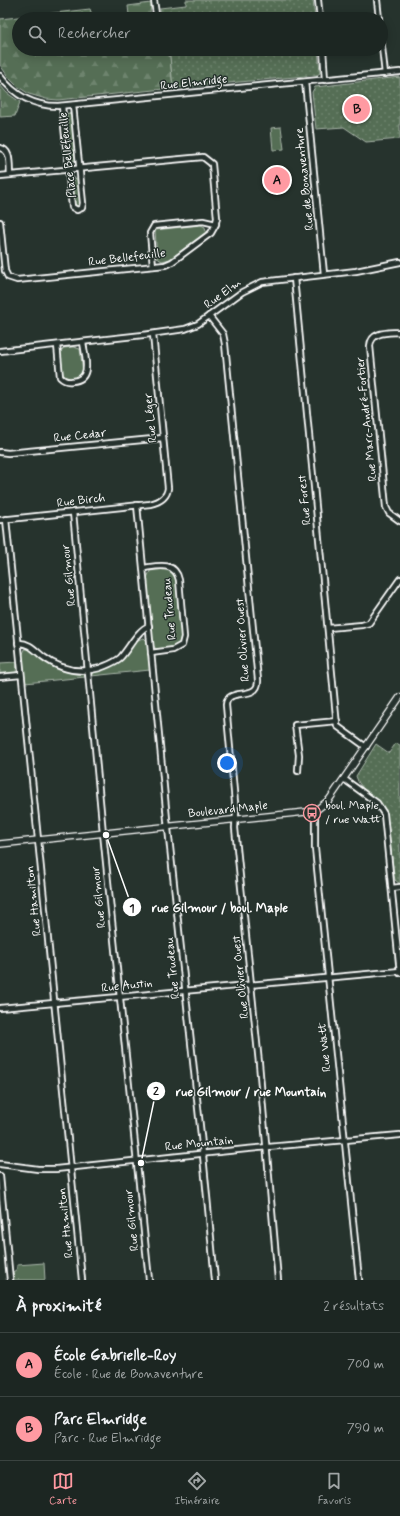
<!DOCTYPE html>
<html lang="fr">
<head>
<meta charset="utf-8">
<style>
	body { margin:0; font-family:Mynerve,sans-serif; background:#29322f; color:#f1f3f6 }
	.you { position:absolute; left:227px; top:763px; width:14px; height:14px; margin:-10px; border:3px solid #fff; border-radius:50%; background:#1a73e8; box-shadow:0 0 0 6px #1a73e833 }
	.badge { display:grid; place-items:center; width:26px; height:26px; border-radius:50%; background:#ff9aa2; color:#111; font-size:13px; font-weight:700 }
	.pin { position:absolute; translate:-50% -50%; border:2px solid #fff; box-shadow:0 1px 4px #0006 }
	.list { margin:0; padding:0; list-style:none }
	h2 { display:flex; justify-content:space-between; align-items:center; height:52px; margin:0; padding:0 16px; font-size:17px }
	h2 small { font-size:13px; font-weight:400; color:#a0a5a5 }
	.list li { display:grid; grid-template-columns:26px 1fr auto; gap:12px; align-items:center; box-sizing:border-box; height:64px; padding:0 16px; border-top:1px solid #3a4340 }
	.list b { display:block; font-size:15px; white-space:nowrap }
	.list p { margin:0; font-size:13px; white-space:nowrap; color:#a0a5a5 }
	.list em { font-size:13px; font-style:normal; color:#a0a5a5 }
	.icon { flex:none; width:22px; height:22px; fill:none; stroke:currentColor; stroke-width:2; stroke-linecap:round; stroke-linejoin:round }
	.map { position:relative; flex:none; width:400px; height:1280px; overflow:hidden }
	.search { position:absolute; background:#1c2622; box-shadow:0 2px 10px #0003; left:12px; right:12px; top:12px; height:44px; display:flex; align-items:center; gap:10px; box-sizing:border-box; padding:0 14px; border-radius:22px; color:#a0a5a5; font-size:15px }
	.sheet { height:180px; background:#1c2622 }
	nav { display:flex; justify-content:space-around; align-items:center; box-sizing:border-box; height:56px; border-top:1px solid #3a4340; background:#1c2622; font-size:11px; color:#a0a5a5 }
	nav a { display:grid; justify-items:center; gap:2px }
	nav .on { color:#ff9aa2 }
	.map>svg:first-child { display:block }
</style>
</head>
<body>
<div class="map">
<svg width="400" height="1280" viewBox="0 0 400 1280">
	<defs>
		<pattern id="forest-firs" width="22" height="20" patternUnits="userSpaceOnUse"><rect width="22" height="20" fill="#546e55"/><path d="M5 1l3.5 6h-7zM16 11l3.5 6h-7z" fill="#6e846e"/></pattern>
		<pattern id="park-dots" width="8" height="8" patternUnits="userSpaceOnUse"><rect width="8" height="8" fill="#546e55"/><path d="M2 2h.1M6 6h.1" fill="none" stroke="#6e846e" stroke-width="1.8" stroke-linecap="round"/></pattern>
	</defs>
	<rect width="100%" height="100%" fill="#26332d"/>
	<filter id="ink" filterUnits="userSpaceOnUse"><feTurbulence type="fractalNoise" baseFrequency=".025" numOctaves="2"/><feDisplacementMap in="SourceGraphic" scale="8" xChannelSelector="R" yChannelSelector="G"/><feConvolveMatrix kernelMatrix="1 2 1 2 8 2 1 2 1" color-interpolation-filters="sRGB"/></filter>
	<g filter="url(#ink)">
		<!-- green -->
		<g fill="#546e55" stroke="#aab6aa">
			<polygon points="68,113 72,114 72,118 76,159 74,161 70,160 65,115"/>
			<polygon points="281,127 284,149 273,150 271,128"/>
			<polygon points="75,178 78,180 81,203 78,206 74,204 72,180"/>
			<polygon points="201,225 205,227 206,232 170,259 162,261 157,258 155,230"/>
			<polygon points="73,347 80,349 83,372 81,377 71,379 63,375 60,352 64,348"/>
			<path d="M164,569L173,571L176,579L181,637C179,649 168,648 159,649H156L153,645L147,578L150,571Z"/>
			<path d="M144,638L147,641L150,670L91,676V673C105,667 117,665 128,653C132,647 136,639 144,638Z"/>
			<path d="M25,649C33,648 42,659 49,663C60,670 73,670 85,675V677L25,683L22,656Z"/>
			<polygon points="17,662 16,673 0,674 0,663"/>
			<polygon points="44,1263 45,1280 14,1280 13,1272 17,1269 17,1265"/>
		</g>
		<!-- forest -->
		<g fill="url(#forest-firs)" stroke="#aab6aa">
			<polygon points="151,3 150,13 152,19 19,19 19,49 166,49 170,56 173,88 58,100 46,99 29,94 17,86 9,78 0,65 0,19 90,9 93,18 129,15 128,6"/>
			<polygon points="0,85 7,93 20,102 15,116 0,117"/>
		</g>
		<!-- park -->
		<g fill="url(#park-dots)" stroke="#aab6aa">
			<polygon points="186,0 313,0 315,19 161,19 160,8 186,5"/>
			<polygon points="166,49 318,49 320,73 317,75 173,88 170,56"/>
			<polygon points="400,77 400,139 366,142 344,127 316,129 312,92 315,87"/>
			<path d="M396,743L400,745V884L395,880L394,875L387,816C383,797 360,794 356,776L376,744L389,753Z"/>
		</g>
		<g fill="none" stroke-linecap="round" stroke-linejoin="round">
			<!-- minor casing -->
			<g stroke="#fff" stroke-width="8">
				<g id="minor">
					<polyline points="154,0 156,14"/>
					<polyline points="318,0 320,19"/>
					<polyline points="377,0 379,19"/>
					<polyline points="381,38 385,74"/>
					<polyline points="323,49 325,80"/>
					<path d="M0,76C14,95 33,106 58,106L400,72"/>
					<polyline points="305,82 324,274"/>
					<polyline points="62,106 72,207 77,210 82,208 83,203 73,105"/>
					<path d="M0,148C12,150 9,166 10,175"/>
					<polyline points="0,176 203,157 212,164 217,218 215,226 211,233 172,262 165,265 17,280 8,277 5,271 0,222"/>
					<polyline points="153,266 150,233 154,226 203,221 216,224"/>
					<polyline points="294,278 337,726 366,747"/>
					<path d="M209,316L223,334L225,344L258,680C259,702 227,686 226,705L236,813L235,828L259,1063L278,1280"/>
					<path d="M400,332C389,333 371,331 370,346L386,507L389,513L400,521"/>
					<path d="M57,345L60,377C64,381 67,382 72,381C93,380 85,357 83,342"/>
					<polyline points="0,351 143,335 185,329 198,324 242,292 262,282 356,271 400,262"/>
					<polyline points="0,452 8,453 163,438"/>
					<polyline points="137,505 167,819 202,1145 215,1280"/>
					<polyline points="73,512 103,833 149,1280"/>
					<polyline points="6,519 82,1280"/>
					<path d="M0,520L150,504C159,502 167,498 168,488L153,334"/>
					<path d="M144,568C158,566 175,561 179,580L184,637L182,645L173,650L151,653"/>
					<polyline points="328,628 362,625 369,623 400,579"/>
					<path d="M18,643C28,642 35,650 42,656C59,669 79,674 100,668C107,665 114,663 120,658C128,650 138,629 149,626"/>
					<polyline points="0,677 21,675"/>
					<polyline points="298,771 299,755 295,725 337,721"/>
					<polyline points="344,779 377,803 384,814 400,973"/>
					<polyline points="315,811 315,848 359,1280"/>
					<polyline points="392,888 400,887"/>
					<polyline points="0,1008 400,971"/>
					<polyline points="0,1164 38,1169 56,1169 247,1149 400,1135"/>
					<polyline points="0,1176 10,1280"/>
				</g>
			</g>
			<!-- tertiary casing -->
			<g stroke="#fff" stroke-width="8">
				<polyline id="tertiary" points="0,844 315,811 329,800 400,697"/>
			</g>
			<!-- minor -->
			<use href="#minor" stroke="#26332d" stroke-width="4.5"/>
			<!-- tertiary -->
			<use href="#tertiary" stroke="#26332d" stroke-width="5.5"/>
		</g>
	</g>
	<!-- icons -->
	<defs>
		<g id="bus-ring" transform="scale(0.9)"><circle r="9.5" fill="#26332d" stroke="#ff9aa2" stroke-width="1.5"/><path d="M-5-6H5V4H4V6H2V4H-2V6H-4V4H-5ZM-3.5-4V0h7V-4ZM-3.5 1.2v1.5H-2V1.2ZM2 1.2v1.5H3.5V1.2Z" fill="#ff9aa2"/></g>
	</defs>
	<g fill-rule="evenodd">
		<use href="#bus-ring" x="312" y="813"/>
	</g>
	<g text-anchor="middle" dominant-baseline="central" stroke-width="3" stroke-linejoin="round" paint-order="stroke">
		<!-- street labels -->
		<g font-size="12" fill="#fff" stroke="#26332d">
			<text transform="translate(194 83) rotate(-6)">Rue Elmridge</text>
			<text transform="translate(68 155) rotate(-96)">Place Bellefeuille</text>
			<text transform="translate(305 179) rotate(-96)">Rue de Bonaventure</text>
			<text transform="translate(127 258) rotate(-7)">Rue Bellefeuille</text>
			<text transform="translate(223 294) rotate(-36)">Rue Elm</text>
			<text transform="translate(151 418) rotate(-96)">Rue Léger</text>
			<text transform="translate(367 419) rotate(-96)">Rue Marc-André-Fortier</text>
			<text transform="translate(80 436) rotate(-6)">Rue Cedar</text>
			<text transform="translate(305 500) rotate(-96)">Rue Forest</text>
			<text transform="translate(81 501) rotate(-7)">Rue Birch</text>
			<text transform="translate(69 575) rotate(-96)">Rue Gilmour</text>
			<text transform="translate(170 609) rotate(-95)">Rue Trudeau</text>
			<text transform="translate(243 640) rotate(-94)">Rue Olivier Ouest</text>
			<text transform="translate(228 810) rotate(-6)">Boulevard Maple</text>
			<text transform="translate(99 897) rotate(-96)">Rue Gilmour</text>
			<text transform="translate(34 901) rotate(-96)">Rue Hamilton</text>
			<text transform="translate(173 968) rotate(-96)">Rue Trudeau</text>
			<text transform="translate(241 977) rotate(-96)">Rue Olivier Ouest</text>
			<text transform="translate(127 986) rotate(-6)">Rue Austin</text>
			<text transform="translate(325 1047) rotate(-96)">Rue Watt</text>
			<text transform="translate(199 1144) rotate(-6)">Rue Mountain</text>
			<text transform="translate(132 1220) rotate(-96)">Rue Gilmour</text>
			<text transform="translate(66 1223) rotate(-96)">Rue Hamilton</text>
		</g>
		<!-- poi labels -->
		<g font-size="12" fill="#fff" stroke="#26332d" text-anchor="start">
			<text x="325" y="806">boul. Maple<tspan x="325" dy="14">/ rue Watt</tspan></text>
		</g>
	</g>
	<!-- callouts -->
	<path fill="none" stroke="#fff" stroke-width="1.5" d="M106 835L132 907M141 1163L156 1091"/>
	<g fill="#fff" stroke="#26332d" stroke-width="1.5">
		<circle cx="106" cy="835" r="4"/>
		<circle cx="141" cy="1163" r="4"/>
		<circle cx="132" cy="907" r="10"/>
		<circle cx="156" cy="1091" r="10"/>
	</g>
	<g font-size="12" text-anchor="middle" font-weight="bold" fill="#111">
		<text x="132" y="912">1</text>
		<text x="156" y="1095">2</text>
	</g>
	<g font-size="13" text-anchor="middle" font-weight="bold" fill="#fff" stroke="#26332d" stroke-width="3" stroke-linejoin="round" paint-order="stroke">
		<text x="220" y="912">rue Gilmour / boul. Maple</text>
		<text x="251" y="1096">rue Gilmour / rue Mountain</text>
	</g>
</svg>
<div class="you"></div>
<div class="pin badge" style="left:277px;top:180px">A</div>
<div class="pin badge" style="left:357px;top:109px">B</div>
<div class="search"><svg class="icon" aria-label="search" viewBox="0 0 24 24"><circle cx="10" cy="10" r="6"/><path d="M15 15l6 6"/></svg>Rechercher</div>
</div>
<section class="sheet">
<h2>À proximité<small>2 résultats</small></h2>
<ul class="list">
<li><span class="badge">A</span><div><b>École Gabrielle-Roy</b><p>École · Rue de Bonaventure</p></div><em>700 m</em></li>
<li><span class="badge">B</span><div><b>Parc Elmridge</b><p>Parc · Rue Elmridge</p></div><em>790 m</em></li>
</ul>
</section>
<nav>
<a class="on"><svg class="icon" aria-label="map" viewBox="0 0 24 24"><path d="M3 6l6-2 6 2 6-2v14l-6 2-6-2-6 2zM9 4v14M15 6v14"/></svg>Carte</a>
<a><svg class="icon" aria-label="directions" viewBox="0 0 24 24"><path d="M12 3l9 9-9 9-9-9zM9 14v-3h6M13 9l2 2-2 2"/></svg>Itinéraire</a>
<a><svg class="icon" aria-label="saved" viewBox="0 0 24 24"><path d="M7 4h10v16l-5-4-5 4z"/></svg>Favoris</a>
</nav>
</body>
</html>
